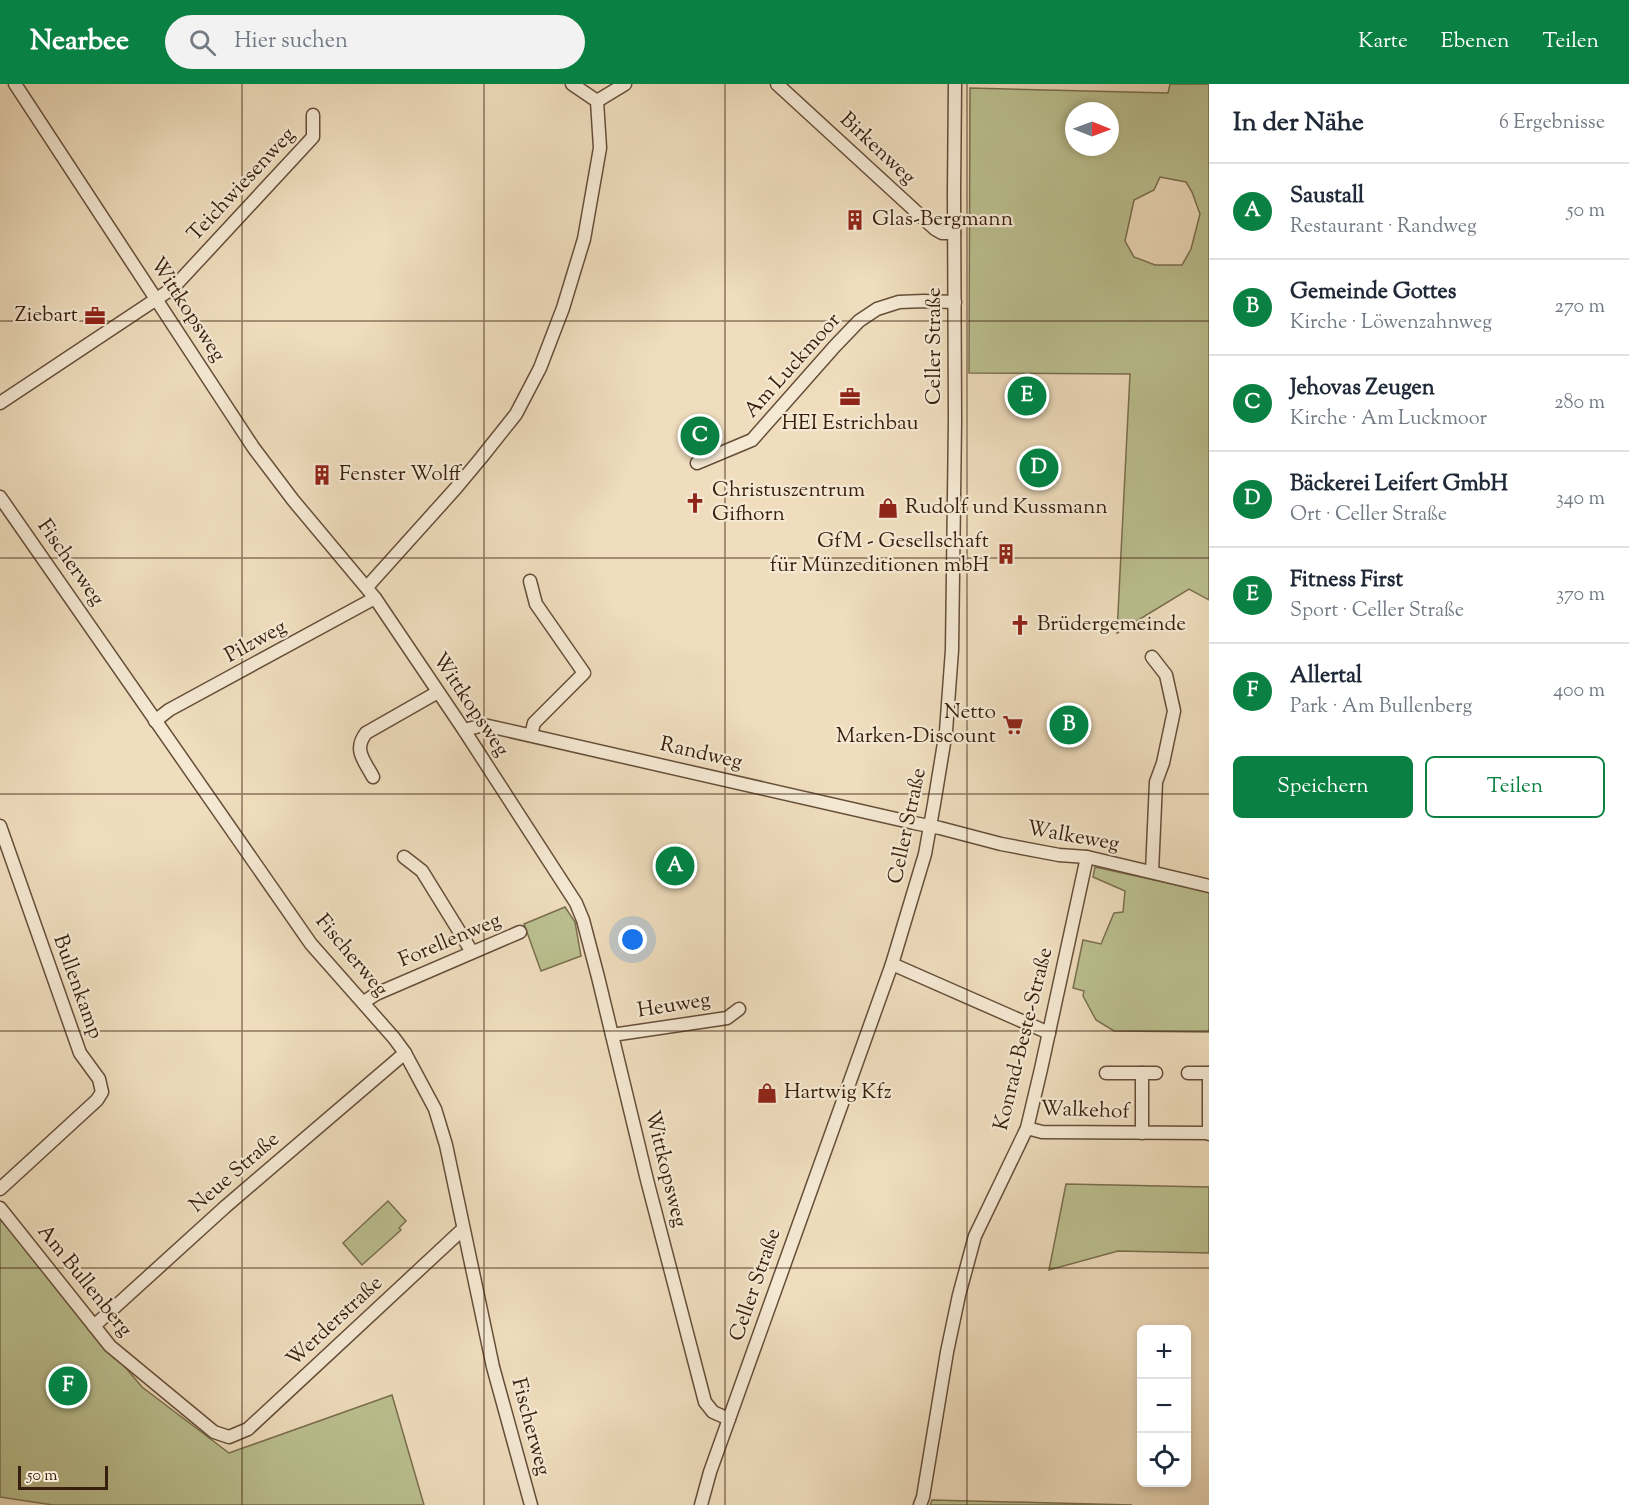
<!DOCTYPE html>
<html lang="de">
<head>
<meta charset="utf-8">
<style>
	body { margin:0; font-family:"Sorts Mill Goudy",serif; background:#f2f2f3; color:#1f2937 }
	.controls { position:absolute; right:18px; bottom:18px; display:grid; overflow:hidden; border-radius:9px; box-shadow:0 3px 9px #0003 }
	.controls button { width:54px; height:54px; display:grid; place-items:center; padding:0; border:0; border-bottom:2px solid #e0e1e3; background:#fff; color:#1f2937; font:30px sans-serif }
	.compass { position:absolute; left:1065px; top:18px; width:54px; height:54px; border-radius:50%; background:#fff; box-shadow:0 3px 9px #0003; rotate:91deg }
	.scale { position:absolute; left:18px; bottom:15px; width:90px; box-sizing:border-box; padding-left:6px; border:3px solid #381e0d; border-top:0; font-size:16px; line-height:21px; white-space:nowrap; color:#381e0d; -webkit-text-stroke:4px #f5e9d4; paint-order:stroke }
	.you { position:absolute; left:633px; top:856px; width:21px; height:21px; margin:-15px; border:4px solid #fff; border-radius:50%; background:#1a73e8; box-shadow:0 0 0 9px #1a73e833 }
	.badge { display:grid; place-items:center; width:39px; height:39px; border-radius:50%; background:#0b8043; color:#fff; font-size:20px; font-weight:700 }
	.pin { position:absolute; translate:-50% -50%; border:3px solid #fff; box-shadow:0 2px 6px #0006 }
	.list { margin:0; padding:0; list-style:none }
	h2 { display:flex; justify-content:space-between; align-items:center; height:78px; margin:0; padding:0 24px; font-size:26px }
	h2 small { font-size:20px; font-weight:400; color:#747a83 }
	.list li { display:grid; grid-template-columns:39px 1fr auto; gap:18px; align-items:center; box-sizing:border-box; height:96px; padding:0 24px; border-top:2px solid #e0e1e3 }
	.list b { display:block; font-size:22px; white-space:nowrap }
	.list p { margin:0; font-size:20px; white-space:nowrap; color:#747a83 }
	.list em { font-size:20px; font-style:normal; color:#747a83 }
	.actions { display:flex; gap:12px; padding:18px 24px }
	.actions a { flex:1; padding:14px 0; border:2px solid #0b8043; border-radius:9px; text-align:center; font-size:21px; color:#0b8043 }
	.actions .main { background:#0b8043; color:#fff }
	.icon { flex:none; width:33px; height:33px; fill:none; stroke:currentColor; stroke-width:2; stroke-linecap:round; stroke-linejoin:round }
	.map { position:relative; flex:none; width:1209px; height:1421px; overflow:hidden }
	header { display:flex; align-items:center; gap:36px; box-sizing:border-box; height:84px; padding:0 30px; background:#0b8043; color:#fff }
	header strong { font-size:28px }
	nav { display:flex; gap:33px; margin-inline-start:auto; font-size:21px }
	.search { width:420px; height:54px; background:#f2f2f3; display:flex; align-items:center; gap:15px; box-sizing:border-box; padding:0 21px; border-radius:33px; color:#747a83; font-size:22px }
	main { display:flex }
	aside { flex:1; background:#fff }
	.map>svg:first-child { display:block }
</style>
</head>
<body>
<header>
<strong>Nearbee</strong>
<div class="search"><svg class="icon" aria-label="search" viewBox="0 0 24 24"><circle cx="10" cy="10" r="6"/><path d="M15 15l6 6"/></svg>Hier suchen</div>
<nav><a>Karte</a><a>Ebenen</a><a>Teilen</a></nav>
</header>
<main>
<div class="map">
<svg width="1209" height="1421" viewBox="0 0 1209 1421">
	<rect width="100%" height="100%" fill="#efddbd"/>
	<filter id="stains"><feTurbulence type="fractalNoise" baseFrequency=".00333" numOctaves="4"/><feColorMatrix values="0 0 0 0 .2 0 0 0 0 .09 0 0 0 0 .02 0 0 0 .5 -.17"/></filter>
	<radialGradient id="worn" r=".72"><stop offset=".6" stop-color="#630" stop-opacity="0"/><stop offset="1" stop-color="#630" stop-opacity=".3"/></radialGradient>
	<!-- green -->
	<g fill="#bbc090" stroke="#7a6f4e" stroke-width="1.5" fill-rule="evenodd">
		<path d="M1170,0H1209V516L1189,505L1117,549L1130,290L969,289L970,4L1168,9ZM1074,27H1110V63H1074ZM1160,93L1186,98L1192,108L1200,130L1191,165L1182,181H1155L1134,173L1125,157L1134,116L1154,106Z"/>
		<polygon points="1095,783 1209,808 1209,948 1114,947 1096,936 1083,912 1084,907 1073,904 1083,856 1101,860 1114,829 1123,828 1125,807 1093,793"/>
		<polygon points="565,823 575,838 581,872 541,887 524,840"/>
		<polygon points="1066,1100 1209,1103 1209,1169 1118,1167 1049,1186"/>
		<polygon points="388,1117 406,1137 399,1144 401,1146 362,1181 343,1159"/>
		<polygon points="0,1135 142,1303 229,1369 392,1311 424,1421 53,1421 0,1413"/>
		<polygon points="932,1416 1132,1421 930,1421"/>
	</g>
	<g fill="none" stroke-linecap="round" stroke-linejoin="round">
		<!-- minor casing -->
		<g stroke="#664e39" stroke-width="15">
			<g id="minor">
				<polyline points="15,0 253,363 293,416 375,514 464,646 576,819 583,836 598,893 647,1096 705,1318 713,1328 729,1335"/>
				<polyline points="777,0 935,145 942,149 954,149"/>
				<polyline points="597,17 625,0"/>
				<polyline points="0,319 173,204 313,53 313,31"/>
				<polyline points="697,379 752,356 835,262 859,237 877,225 899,218 924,217 955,218"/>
				<polyline points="0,413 311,860 394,954 405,969 435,1025 446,1061 493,1283 531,1421"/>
				<polyline points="530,497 536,520 584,589 534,639 531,651"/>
				<polyline points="367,503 456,404 481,374 516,330 540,284 563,224 584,155 600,64 597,17 572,0"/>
				<polyline points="155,637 169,626 375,514"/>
				<polyline points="464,646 484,641 914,739 940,744 1001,760 1059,771 1087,773 1209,802"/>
				<path d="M373,693C364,676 353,666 366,649L438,608"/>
				<polyline points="0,742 80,969 99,995 102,1008 97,1016 0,1105"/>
				<polyline points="404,773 422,787 472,868"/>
				<polyline points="1152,788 1156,698 1163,679 1174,627 1166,591 1152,573"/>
				<polyline points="892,880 1049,949"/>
				<polyline points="364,918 376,910 520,848"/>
				<polyline points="612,951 727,934 739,925"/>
				<polyline points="1106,989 1156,989"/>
				<polyline points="1188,989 1209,989"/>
				<polyline points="1209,989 1209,1050"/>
				<polyline points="1027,1044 1042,1048 1208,1049"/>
				<polyline points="1142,1049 1142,989"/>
				<polyline points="0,1124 110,1262 214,1348 229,1353 248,1345 463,1145"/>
				<polyline points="94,1242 225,1123 405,969"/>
				<polyline points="701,1421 710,1388 892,880 925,770 934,720 946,647 952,566 955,337 954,108 955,0"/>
				<polyline points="920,1421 923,1413 947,1268 959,1211 975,1152 1027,1044 1041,985 1087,773"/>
			</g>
		</g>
		<!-- minor -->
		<use href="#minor" stroke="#f5e9d4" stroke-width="12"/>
	</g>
	<!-- grid -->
	<path fill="none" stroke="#381e0d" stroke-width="1.5" stroke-opacity="0.55" d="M242,0V1421M484,0V1421M725,0V1421M967,0V1421M0,237H1209M0,474H1209M0,710H1209M0,947H1209M0,1184H1209"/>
	<!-- icons -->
	<defs>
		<g id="building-bare" transform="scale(1.62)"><path d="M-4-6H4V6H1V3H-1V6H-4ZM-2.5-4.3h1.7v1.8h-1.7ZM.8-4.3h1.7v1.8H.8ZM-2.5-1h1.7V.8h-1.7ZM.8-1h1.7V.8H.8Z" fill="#8f2418" stroke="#f5e9d4" stroke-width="2.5" paint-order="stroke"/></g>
		<g id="office-bare" transform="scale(1.62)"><path d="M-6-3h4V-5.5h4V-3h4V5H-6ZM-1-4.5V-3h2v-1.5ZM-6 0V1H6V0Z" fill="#8f2418" stroke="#f5e9d4" stroke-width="2.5" paint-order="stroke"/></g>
		<g id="church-bare" transform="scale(1.62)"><path d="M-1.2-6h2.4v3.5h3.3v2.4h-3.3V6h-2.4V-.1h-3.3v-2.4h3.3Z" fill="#8f2418" stroke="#f5e9d4" stroke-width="2.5" paint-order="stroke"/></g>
		<g id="shop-bare" transform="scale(1.62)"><path d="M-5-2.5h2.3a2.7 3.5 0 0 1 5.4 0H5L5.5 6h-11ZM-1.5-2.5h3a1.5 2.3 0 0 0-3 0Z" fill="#8f2418" stroke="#f5e9d4" stroke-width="2.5" paint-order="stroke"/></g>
		<g id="supermarket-bare" transform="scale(1.62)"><path d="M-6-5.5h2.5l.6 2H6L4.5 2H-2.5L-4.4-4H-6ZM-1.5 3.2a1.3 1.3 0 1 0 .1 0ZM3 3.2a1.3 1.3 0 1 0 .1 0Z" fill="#8f2418" stroke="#f5e9d4" stroke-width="2.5" paint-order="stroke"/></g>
	</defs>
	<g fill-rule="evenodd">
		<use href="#building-bare" x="855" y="136"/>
		<use href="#office-bare" x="95" y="232"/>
		<use href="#office-bare" x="850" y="313"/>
		<use href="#building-bare" x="322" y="391"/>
		<use href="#church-bare" x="695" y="419"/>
		<use href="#shop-bare" x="888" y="424"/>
		<use href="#building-bare" x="1006" y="470"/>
		<use href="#church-bare" x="1020" y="541"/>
		<use href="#supermarket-bare" x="1013" y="641"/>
		<use href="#shop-bare" x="767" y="1009"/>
	</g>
	<g text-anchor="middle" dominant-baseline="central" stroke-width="4.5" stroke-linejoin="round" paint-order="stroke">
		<!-- street labels -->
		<g font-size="21" fill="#381e0d" stroke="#f5e9d4">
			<text transform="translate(877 65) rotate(43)">Birkenweg</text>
			<text transform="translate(242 101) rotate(-47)">Teichwiesenweg</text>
			<text transform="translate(187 226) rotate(57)">Wittkopsweg</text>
			<text transform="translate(935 262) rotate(-90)">Celler Straße</text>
			<text transform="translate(793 282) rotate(-48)">Am Luckmoor</text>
			<text transform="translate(70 479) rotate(55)">Fischerweg</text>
			<text transform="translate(256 558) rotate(-29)">Pilzweg</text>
			<text transform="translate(470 621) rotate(56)">Wittkopsweg</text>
			<text transform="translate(701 670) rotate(13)">Randweg</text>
			<text transform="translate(908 742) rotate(-78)">Celler Straße</text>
			<text transform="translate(1073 753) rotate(10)">Walkeweg</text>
			<text transform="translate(450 857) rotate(-23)">Forellenweg</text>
			<text transform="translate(351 872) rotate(50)">Fischerweg</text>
			<text transform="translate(77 903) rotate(70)">Bullenkamp</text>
			<text transform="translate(674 922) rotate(-9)">Heuweg</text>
			<text transform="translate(1024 955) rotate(-76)">Konrad-Beste-Straße</text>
			<text transform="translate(1085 1027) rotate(2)">Walkehof</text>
			<text transform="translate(665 1085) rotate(76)">Wittkopsweg</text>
			<text transform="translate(235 1089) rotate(-41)">Neue Straße</text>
			<text transform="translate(84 1197) rotate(51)">Am Bullenberg</text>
			<text transform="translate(756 1201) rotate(-71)">Celler Straße</text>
			<text transform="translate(335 1238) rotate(-43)">Werderstraße</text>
			<text transform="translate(530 1343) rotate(75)">Fischerweg</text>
		</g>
		<!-- poi labels -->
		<g font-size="21" fill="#381e0d" stroke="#f5e9d4" text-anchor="start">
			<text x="872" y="136">Glas-Bergmann</text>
			<text x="78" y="232" text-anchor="end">Ziebart</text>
			<text x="850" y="340" text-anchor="middle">HEI Estrichbau</text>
			<text x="339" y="391">Fenster Wolff</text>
			<text x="712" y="407">Christuszentrum<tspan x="712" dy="24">Gifhorn</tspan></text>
			<text x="905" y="424">Rudolf und Kussmann</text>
			<text x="989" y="458" text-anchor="end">GfM - Gesellschaft<tspan x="989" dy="24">für Münzeditionen mbH</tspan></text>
			<text x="1037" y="541">Brüdergemeinde</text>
			<text x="996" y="629" text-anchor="end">Netto<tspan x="996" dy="24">Marken-Discount</tspan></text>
			<text x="784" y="1009">Hartwig Kfz</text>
		</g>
	</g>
	<rect width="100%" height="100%" filter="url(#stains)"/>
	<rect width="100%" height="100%" fill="url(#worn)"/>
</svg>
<div class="controls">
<button>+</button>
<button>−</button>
<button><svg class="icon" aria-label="locate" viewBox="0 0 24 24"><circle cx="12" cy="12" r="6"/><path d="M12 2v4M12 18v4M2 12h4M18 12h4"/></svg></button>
</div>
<svg class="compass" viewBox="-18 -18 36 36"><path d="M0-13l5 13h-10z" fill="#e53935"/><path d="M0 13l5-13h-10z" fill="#747a83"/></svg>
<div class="scale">50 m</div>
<div class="you"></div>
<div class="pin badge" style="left:675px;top:782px">A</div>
<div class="pin badge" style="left:1069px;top:641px">B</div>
<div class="pin badge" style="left:700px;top:352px">C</div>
<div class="pin badge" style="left:1039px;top:384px">D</div>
<div class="pin badge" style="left:1027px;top:312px">E</div>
<div class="pin badge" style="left:68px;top:1302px">F</div>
</div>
<aside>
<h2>In der Nähe<small>6 Ergebnisse</small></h2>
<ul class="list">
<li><span class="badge">A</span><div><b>Saustall</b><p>Restaurant · Randweg</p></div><em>50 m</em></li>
<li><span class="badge">B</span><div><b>Gemeinde Gottes</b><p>Kirche · Löwenzahnweg</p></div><em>270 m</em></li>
<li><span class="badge">C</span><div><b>Jehovas Zeugen</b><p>Kirche · Am Luckmoor</p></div><em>280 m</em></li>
<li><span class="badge">D</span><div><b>Bäckerei Leifert GmbH</b><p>Ort · Celler Straße</p></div><em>340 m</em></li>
<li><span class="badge">E</span><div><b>Fitness First</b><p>Sport · Celler Straße</p></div><em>370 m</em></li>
<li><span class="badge">F</span><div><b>Allertal</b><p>Park · Am Bullenberg</p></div><em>400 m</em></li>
</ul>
<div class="actions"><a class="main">Speichern</a><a>Teilen</a></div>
</aside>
</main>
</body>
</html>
